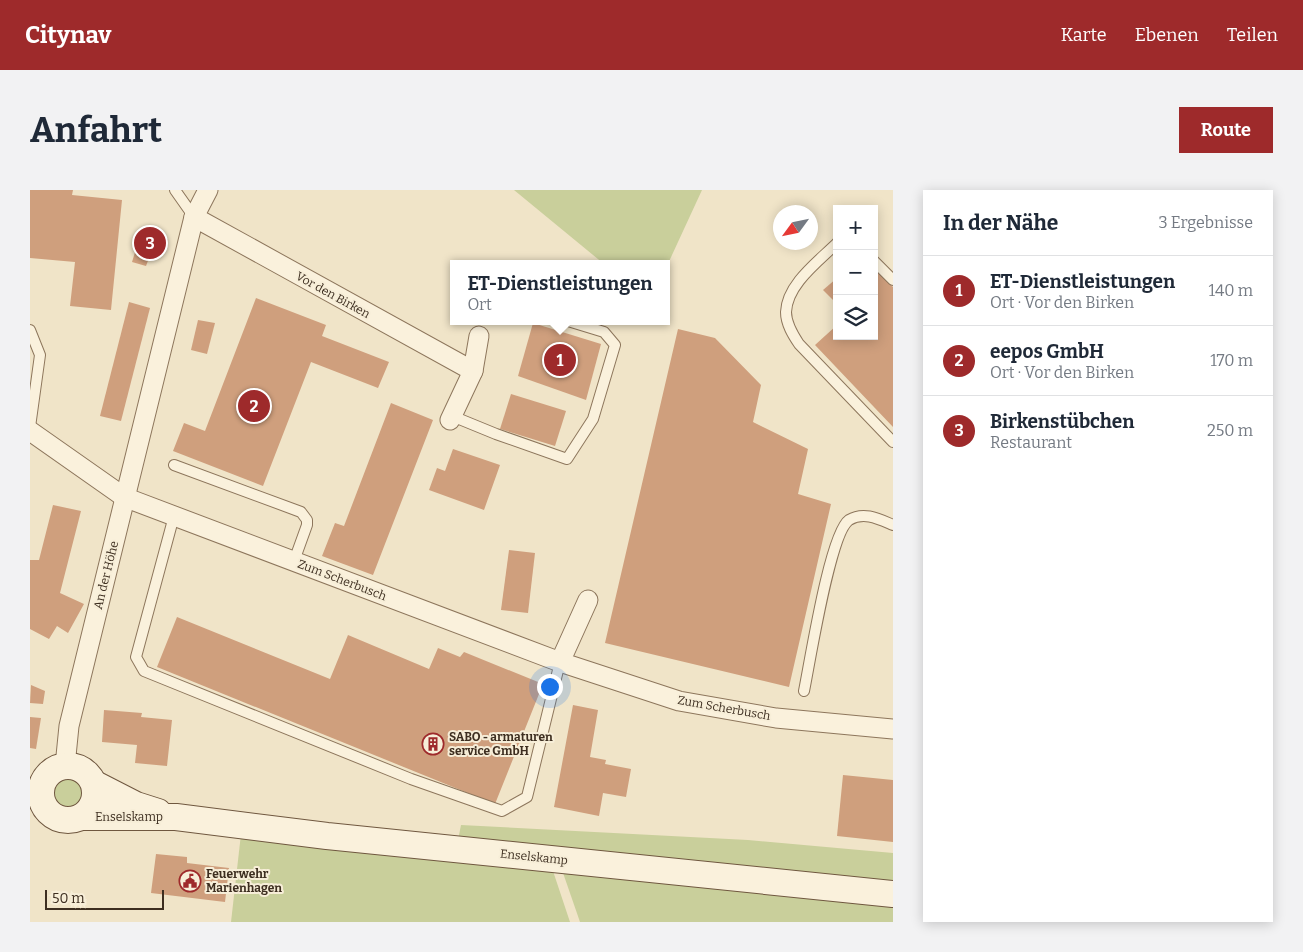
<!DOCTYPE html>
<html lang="de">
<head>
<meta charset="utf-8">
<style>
	body { margin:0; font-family:Bitter,serif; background:#f2f2f3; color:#1f2937 }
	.controls { position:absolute; right:15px; top:15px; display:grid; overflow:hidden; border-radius:0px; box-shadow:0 2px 12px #0003 }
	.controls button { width:45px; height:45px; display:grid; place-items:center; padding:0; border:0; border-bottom:1px solid #e0e1e3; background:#fff; color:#1f2937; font:25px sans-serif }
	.compass { position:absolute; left:743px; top:15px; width:45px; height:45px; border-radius:50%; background:#fff; box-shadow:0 2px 12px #0003; rotate:237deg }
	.scale { position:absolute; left:15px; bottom:12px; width:119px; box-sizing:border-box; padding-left:5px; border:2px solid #3d2e20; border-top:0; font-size:14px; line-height:18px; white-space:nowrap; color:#3d2e20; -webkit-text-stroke:4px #f7eed8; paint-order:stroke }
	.you { position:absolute; left:519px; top:496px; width:18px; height:18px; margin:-12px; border:4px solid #fff; border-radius:50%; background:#1a73e8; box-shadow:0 0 0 8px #1a73e833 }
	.badge { display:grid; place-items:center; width:32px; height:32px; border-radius:50%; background:#9e2a2b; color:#fff; font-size:16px; font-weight:700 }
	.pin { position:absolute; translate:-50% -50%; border:2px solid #fff; box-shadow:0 1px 5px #0006 }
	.popup { position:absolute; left:420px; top:70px; width:220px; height:65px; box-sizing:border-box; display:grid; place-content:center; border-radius:0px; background:#fff; filter:drop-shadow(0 1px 4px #0005); font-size:16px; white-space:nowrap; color:#747a83 }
	.popup b { font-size:19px; color:#1f2937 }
	.popup::after { content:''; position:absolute; left:50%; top:100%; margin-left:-10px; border:10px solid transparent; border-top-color:#fff }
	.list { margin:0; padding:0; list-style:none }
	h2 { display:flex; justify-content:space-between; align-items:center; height:65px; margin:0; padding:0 20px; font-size:21px }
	h2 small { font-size:16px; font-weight:400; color:#747a83 }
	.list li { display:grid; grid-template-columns:32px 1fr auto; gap:15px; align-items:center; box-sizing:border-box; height:70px; padding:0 20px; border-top:1px solid #e0e1e3 }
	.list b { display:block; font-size:19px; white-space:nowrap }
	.list p { margin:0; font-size:16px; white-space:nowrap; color:#747a83 }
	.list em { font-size:16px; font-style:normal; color:#747a83 }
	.icon { flex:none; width:28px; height:28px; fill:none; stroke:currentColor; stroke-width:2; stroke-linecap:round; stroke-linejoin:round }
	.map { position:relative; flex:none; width:863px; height:732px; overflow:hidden; border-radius:0px }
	header { display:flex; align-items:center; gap:30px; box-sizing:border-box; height:70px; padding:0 25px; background:#9e2a2b; color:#fff }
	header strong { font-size:24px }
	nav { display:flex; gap:28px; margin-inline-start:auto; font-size:18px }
	.intro { display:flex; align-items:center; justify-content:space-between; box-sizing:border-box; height:120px; padding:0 30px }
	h1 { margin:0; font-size:35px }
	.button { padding:12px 22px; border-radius:0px; background:#9e2a2b; color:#fff; font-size:18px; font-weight:700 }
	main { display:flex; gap:30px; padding:0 30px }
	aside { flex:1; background:#fff; border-radius:0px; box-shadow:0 2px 12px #0003 }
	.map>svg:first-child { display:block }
</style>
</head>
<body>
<header>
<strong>Citynav</strong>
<nav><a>Karte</a><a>Ebenen</a><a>Teilen</a></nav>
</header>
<div class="intro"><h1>Anfahrt</h1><a class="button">Route</a></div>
<main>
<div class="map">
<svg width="863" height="732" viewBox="0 0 863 732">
	<rect width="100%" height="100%" fill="#f0e4c8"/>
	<!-- green -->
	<g fill="#c9cf9b">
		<polygon points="484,0 672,0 636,78 636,74 574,74"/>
		<circle cx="38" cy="603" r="15"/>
		<polygon points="431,635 718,650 863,663 863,694 428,650"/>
		<polygon points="211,644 521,675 540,732 201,732"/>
		<polygon points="532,680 863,713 863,732 550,732"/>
	</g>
	<!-- building -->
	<g fill="#cf9f7d">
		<polygon points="0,0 43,0 42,5 92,10 81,120 40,116 45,72 0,68"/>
		<polygon points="123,39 134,43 138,50 131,54 125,52 116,76 102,72 107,56 120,50"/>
		<polygon points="844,78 863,97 863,237 785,155 807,135 807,146 844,146"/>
		<polygon points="807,88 807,114 793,100"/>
		<polygon points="226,108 296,135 292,146 359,172 348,198 281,172 233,296 143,261 154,233 175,241"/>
		<polygon points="99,112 120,118 91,231 70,226"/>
		<polygon points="168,130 185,133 177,164 161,160"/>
		<polygon points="503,133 571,154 556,210 488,186"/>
		<polygon points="648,139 685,148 731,195 723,232 778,259 768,304 801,314 759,497 575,453"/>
		<polygon points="481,204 536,221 525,256 470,239"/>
		<polygon points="361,213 403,230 343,385 292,366 305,333 314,336"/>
		<polygon points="423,259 470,275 454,320 399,300 407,278 415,281"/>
		<polygon points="23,315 51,321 30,403 54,414 38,443 27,436 19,449 0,439 0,370 9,370"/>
		<polygon points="479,360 505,363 498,423 471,420"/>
		<polygon points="147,427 300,489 318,445 399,479 408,458 430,467 434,462 513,494 465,614 127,477"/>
		<polygon points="1,495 15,501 13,514 0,513"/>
		<polygon points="543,515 568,520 560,567 576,570 575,574 601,579 596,607 573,603 569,626 524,617"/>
		<polygon points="74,520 112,523 111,527 142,530 137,576 105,573 107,555 72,552"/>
		<polygon points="0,527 11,528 6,559 0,558"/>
		<polygon points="813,585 863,590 863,652 807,646"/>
		<polygon points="126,664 157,667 157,673 199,678 195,712 121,703"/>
	</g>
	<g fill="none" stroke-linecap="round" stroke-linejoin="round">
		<!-- service casing -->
		<g stroke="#8d765c" stroke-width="12">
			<g id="service">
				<polyline points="145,0 164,27"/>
				<path d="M807,53C789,71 757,94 756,122C756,134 763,145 769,154L863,252"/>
				<polyline points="844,71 863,90"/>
				<polyline points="0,140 10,165 0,237"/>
				<polyline points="422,226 466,244 537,269 563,229 585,155 574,142 538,131"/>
				<polyline points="144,275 271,322 277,330 277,335 264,371"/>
				<polyline points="144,326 106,467 114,481 381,589 472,621 497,607 530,472"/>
				<path d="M774,501C780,472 800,343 819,330C834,321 849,329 863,335"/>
			</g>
		</g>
		<!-- minor casing -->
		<g stroke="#8d765c" stroke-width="21">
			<g id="minor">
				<polyline points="164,27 443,181 420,230"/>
				<polyline points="443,181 449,146"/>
				<polyline points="0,241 94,307 530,472 649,511 746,528 863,539"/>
				<polyline points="530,472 558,410"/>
				<polyline points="35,576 39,536 164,27 178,0"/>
			</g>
		</g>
		<!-- secondary casing -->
		<g stroke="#6f573f" stroke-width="28">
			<g id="secondary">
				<circle cx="38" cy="603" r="27"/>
				<polyline points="65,594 106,615 128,622"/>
				<polyline points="52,627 146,627 297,646 863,704"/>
			</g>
		</g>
		<!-- service -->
		<use href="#service" stroke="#faf1dc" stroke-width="10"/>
		<!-- minor -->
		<use href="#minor" stroke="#faf1dc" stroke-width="19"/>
		<!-- secondary -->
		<use href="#secondary" stroke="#faf1dc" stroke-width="26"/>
	</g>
	<!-- icons -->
	<defs>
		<g id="building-ring" transform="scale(1.125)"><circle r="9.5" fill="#f7eed8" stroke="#9e2a2b" stroke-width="1.5"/><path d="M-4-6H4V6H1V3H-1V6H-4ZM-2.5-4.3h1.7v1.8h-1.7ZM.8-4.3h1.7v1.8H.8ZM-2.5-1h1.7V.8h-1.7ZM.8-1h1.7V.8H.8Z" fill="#9e2a2b"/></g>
		<g id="civic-ring" transform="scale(1.125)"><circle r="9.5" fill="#f7eed8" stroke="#9e2a2b" stroke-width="1.5"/><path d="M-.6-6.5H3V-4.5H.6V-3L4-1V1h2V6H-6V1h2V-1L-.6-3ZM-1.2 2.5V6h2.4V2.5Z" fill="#9e2a2b"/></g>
	</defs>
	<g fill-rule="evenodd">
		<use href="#building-ring" x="403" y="554"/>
		<use href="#civic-ring" x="160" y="691"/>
	</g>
	<g text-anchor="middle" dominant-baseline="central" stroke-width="4" stroke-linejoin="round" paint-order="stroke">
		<!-- street labels -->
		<g font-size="12" fill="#3d2e20" stroke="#f7eed8">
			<text transform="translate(303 105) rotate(29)">Vor den Birken</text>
			<text transform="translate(76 385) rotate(-76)">An der Höhe</text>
			<text transform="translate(312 390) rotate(21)">Zum Scherbusch</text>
			<text transform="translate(694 518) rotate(10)">Zum Scherbusch</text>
			<text x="99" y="627">Enselskamp</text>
			<text transform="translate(504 667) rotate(6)">Enselskamp</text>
		</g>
		<!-- poi labels -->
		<g font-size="12" font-weight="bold" fill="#3d2e20" stroke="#f7eed8" text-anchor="start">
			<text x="419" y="547">SABO - armaturen<tspan x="419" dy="14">service GmbH</tspan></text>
			<text x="176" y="684">Feuerwehr<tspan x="176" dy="14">Marienhagen</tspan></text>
		</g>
	</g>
</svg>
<div class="controls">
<button>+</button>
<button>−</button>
<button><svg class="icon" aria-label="layers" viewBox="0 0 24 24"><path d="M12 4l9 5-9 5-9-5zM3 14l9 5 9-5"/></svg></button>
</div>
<svg class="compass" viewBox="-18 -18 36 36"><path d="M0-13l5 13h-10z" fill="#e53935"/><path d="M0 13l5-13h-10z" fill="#747a83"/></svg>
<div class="scale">50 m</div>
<div class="you"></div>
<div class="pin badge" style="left:530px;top:170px">1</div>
<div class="popup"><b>ET-Dienstleistungen</b>Ort</div>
<div class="pin badge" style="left:224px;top:216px">2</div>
<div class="pin badge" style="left:120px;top:53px">3</div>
</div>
<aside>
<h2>In der Nähe<small>3 Ergebnisse</small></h2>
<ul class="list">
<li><span class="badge">1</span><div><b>ET-Dienstleistungen</b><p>Ort · Vor den Birken</p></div><em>140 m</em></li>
<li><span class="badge">2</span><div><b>eepos GmbH</b><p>Ort · Vor den Birken</p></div><em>170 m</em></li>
<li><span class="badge">3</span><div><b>Birkenstübchen</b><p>Restaurant</p></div><em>250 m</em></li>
</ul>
</aside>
</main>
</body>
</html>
